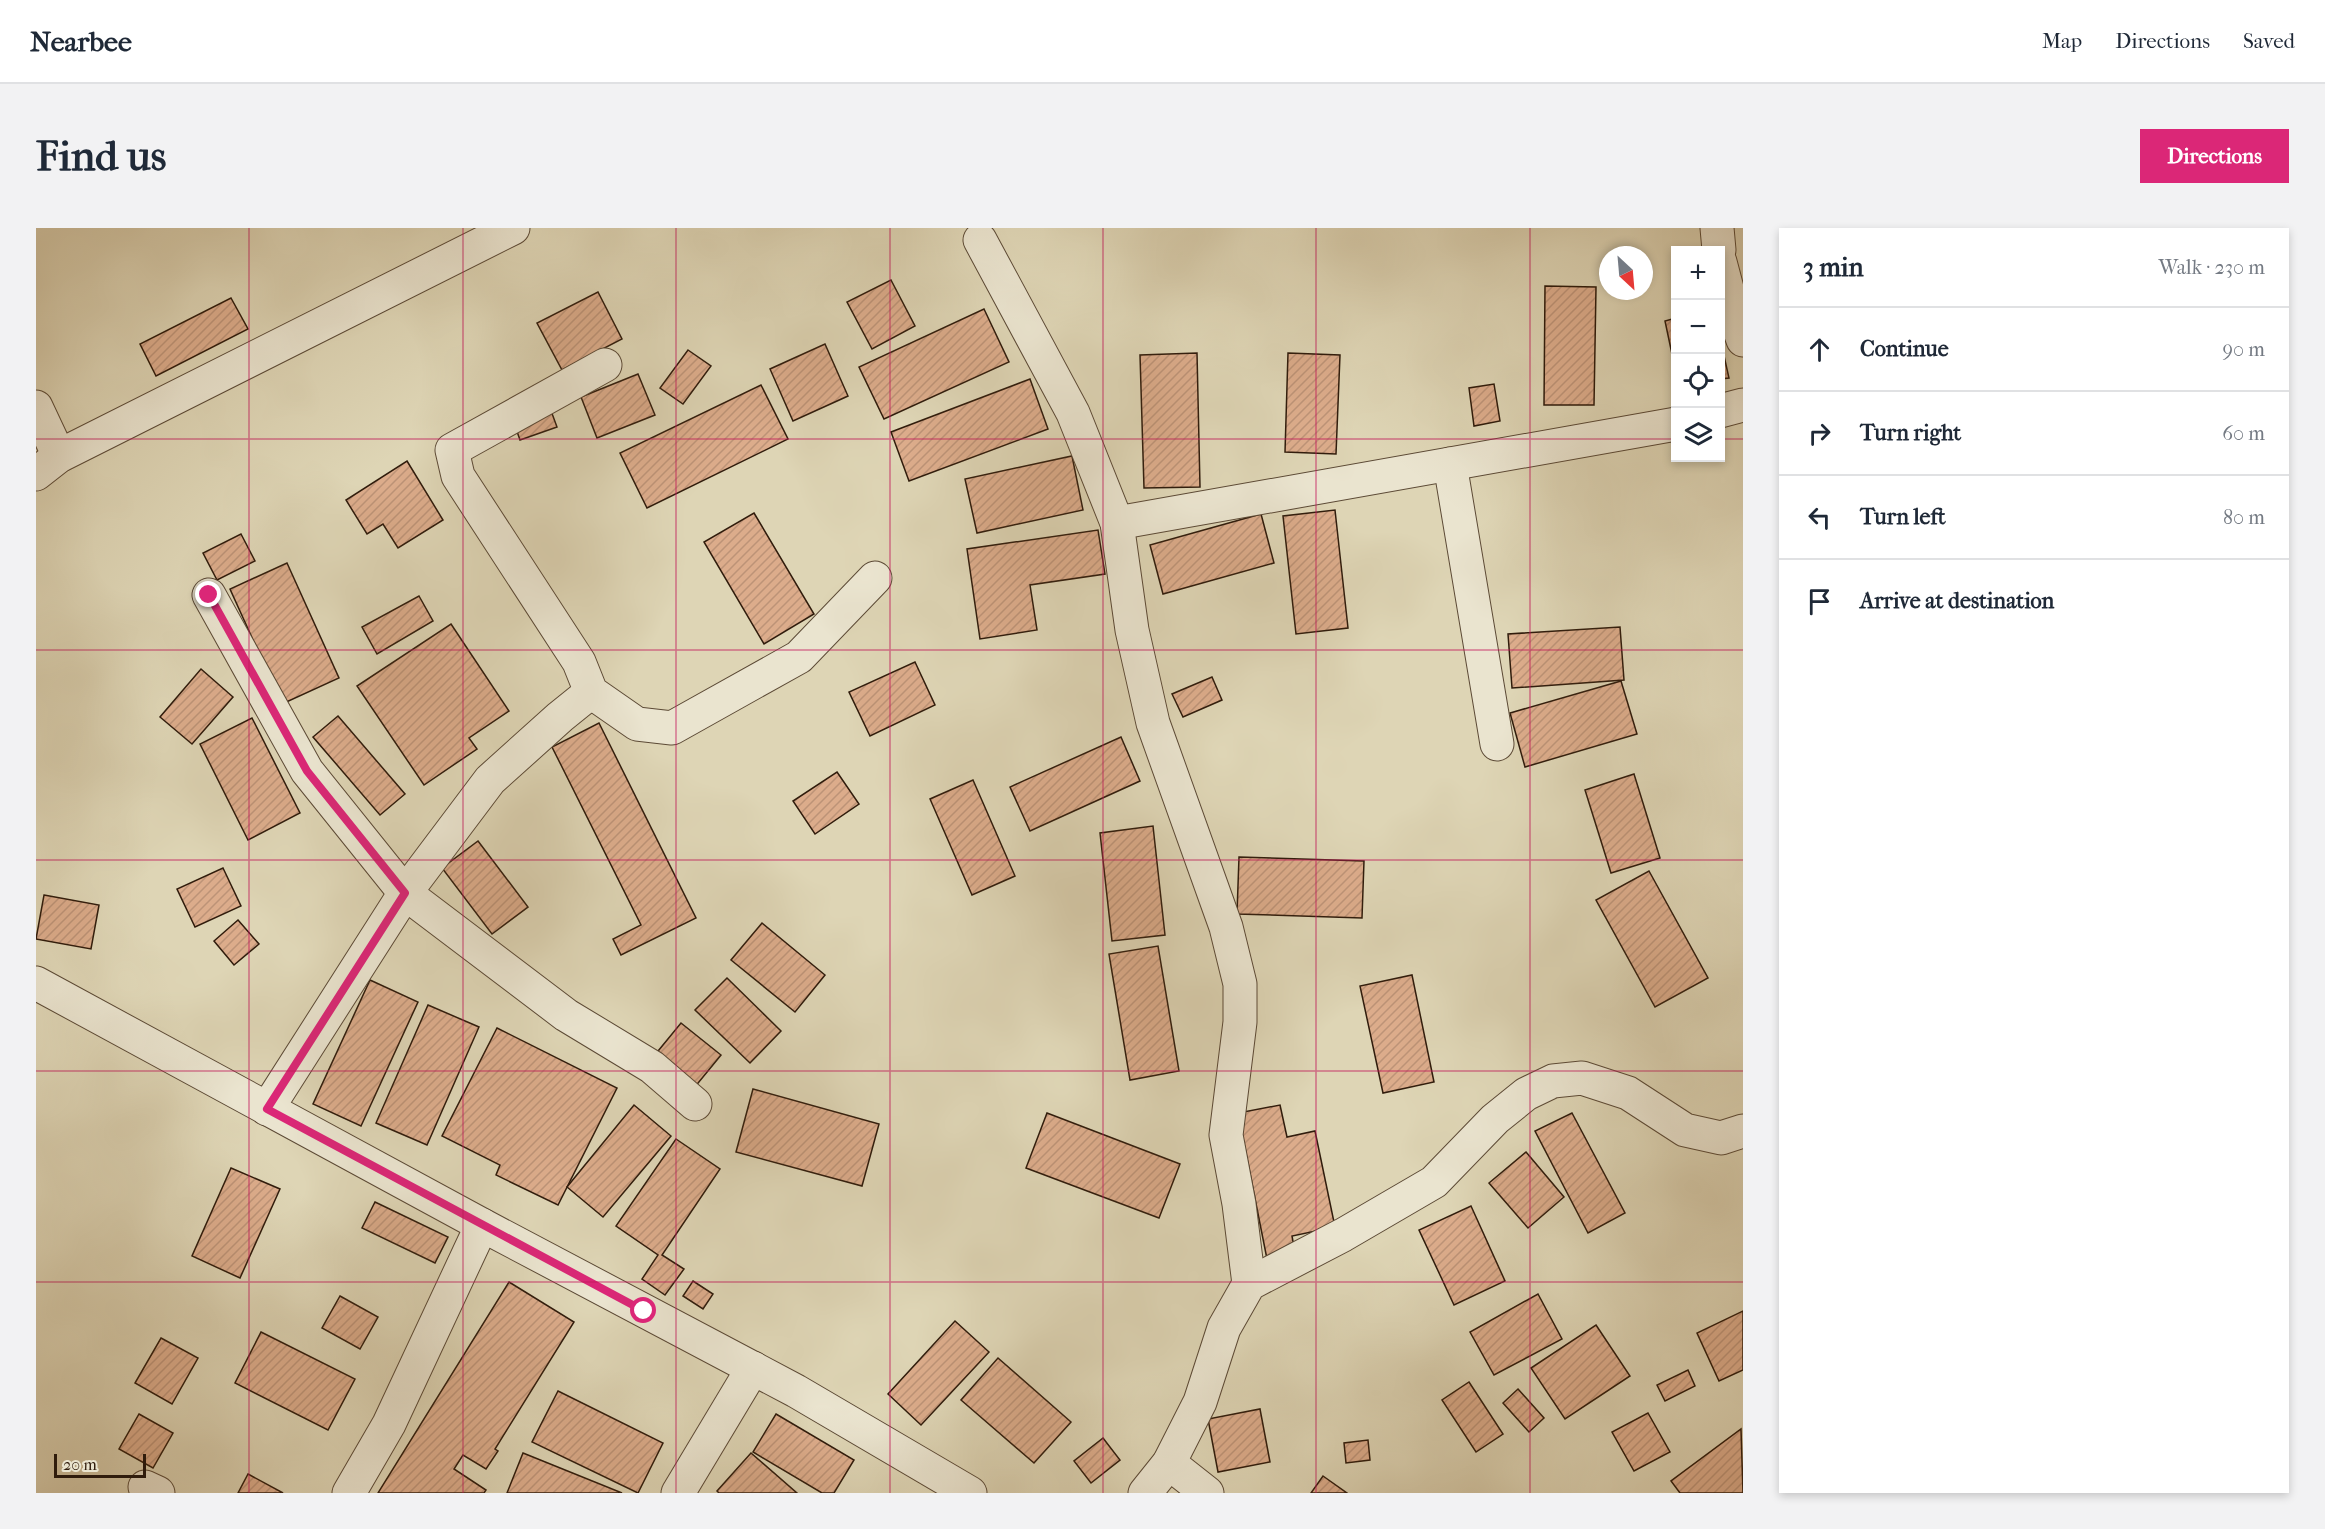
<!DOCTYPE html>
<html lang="en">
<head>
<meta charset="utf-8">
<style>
	body { margin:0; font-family:"IM FELL French Canon",serif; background:#f2f2f3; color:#1f2937 }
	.controls { position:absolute; right:18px; top:18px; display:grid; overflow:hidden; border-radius:0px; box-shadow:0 3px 9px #0003 }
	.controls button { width:54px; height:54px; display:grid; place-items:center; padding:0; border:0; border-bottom:2px solid #e0e1e3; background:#fff; color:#1f2937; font:30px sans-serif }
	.compass { position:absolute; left:1563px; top:18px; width:54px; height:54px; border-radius:50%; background:#fff; box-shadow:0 3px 9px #0003; rotate:154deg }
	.scale { position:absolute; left:18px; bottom:15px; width:92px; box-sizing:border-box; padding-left:6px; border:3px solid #301c0c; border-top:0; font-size:16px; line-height:21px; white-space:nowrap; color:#301c0c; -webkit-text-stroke:4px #eae4cf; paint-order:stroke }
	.stop { position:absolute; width:18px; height:18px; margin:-14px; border:4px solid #db2777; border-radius:50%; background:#fff }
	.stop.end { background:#db2777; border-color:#fff; box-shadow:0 2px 6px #0008 }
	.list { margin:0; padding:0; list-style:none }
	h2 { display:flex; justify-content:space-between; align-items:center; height:78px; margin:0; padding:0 24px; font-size:26px }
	h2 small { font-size:20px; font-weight:400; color:#747a83 }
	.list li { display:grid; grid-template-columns:39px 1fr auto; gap:18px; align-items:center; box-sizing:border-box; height:84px; padding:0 24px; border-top:2px solid #e0e1e3 }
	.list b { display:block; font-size:22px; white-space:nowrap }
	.list em { font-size:20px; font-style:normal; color:#747a83 }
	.icon { flex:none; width:33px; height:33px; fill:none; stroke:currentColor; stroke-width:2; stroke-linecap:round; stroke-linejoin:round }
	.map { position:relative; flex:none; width:1707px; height:1265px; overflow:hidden; border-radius:0px }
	header { display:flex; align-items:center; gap:36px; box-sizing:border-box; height:84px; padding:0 30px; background:#fff; border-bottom:2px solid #e0e1e3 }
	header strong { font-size:28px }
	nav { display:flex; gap:33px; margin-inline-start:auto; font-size:21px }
	.intro { display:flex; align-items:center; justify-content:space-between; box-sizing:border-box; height:144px; padding:0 36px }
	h1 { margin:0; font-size:42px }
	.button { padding:15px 27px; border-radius:0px; background:#db2777; color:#fff; font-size:21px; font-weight:700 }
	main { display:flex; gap:36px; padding:0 36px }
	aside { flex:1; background:#fff; border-radius:0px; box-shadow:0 3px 9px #0003 }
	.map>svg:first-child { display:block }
</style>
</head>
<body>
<header>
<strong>Nearbee</strong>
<nav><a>Map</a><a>Directions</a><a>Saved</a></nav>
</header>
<div class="intro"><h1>Find us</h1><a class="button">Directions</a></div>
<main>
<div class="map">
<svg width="1707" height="1265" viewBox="0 0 1707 1265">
	<defs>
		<pattern id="building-hatch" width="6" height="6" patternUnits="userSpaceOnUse" patternTransform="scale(1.5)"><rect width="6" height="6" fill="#dcac8b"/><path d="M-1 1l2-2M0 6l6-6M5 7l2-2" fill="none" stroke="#bd9377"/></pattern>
	</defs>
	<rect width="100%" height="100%" fill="#ded5b5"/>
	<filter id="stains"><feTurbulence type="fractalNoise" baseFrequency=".00333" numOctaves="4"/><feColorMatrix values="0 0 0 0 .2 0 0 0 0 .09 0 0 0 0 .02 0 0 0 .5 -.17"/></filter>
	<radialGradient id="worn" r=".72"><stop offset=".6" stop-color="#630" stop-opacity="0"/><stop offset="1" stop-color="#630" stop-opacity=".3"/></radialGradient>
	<!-- building -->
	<g fill="url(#building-hatch)" stroke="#301c0c" stroke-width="1.5">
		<polygon points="855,52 879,98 836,121 811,74"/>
		<polygon points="1509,58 1560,59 1558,177 1508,177"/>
		<polygon points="562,64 586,111 526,142 501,95"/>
		<polygon points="195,70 212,101 120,148 104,116"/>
		<polygon points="948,81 973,134 848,191 823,139"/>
		<polygon points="1640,90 1640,145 1629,93"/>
		<polygon points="1684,110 1693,150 1684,151"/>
		<polygon points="789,116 812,168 757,193 734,141"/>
		<polygon points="652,122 675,138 647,176 624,160"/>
		<polygon points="1161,125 1164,259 1108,260 1104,127"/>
		<polygon points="1252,125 1304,127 1300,226 1249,224"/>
		<polygon points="602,146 619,187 561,210 545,169"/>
		<polygon points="994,151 1012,201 873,253 855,204"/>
		<polygon points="1458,156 1464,193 1438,198 1433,160"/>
		<polygon points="725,157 752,211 611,280 584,225"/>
		<polygon points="514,180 521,199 484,212 477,192"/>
		<polygon points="1036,228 1047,282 941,305 929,251"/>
		<polygon points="371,233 407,292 362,320 347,296 331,306 310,272"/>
		<polygon points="1299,282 1312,400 1260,406 1247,288"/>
		<polygon points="718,285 778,386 728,416 668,314"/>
		<polygon points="1225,286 1238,335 1127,366 1114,317"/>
		<polygon points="1062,302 1069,346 994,357 1001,402 944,411 931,321"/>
		<polygon points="205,306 219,333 181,352 167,325"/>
		<polygon points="251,335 303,450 246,476 194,361"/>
		<polygon points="383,368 397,393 341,426 326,399"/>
		<polygon points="415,396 473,483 433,510 441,521 388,557 321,458"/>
		<polygon points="1584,399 1588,452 1476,460 1472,406"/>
		<polygon points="879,434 899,477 834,508 813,464"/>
		<polygon points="165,441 197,469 156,516 124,489"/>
		<polygon points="1176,449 1186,472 1147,489 1136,466"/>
		<polygon points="1585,453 1601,506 1489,539 1474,485"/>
		<polygon points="302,488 369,566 344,587 277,509"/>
		<polygon points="216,490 264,585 212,612 164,516"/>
		<polygon points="563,495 660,690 585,727 577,711 605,697 516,519"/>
		<polygon points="1085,509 1104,553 994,603 974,559"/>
		<polygon points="801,544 823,576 779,606 757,573"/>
		<polygon points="1598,546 1624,630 1575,645 1549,562"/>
		<polygon points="937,552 979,648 936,667 894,571"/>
		<polygon points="1117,598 1129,707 1076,713 1064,605"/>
		<polygon points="442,613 492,679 456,706 406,640"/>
		<polygon points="1203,629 1328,633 1326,690 1201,686"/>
		<polygon points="187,640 205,678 159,699 141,661"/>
		<polygon points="1613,643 1672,750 1619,779 1560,672"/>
		<polygon points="8,667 63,677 55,721 0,711"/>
		<polygon points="202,692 223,716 198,737 178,713"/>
		<polygon points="726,695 789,747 759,784 695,732"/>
		<polygon points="1122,718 1143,843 1094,852 1073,726"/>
		<polygon points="1376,747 1398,854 1347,865 1324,758"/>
		<polygon points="691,750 745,803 714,835 659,782"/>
		<polygon points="334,752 382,774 325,898 277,876"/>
		<polygon points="392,777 443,799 391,917 340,895"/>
		<polygon points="645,795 685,827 658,860 618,828"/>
		<polygon points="461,800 581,860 522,977 460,947 464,937 406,908"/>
		<polygon points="717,861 843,896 826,958 700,924"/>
		<polygon points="598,877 635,908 567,989 531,959"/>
		<polygon points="1244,877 1251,909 1279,903 1299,999 1256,1008 1259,1025 1231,1031 1202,885"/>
		<polygon points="1011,885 1144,936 1123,990 990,940"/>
		<polygon points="1536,885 1589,985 1552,1005 1499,903"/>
		<polygon points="640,911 684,941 626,1027 648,1041 629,1067 606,1051 622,1027 580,998"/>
		<polygon points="1490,924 1528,969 1492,1000 1453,955"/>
		<polygon points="195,940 244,961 204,1050 156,1028"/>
		<polygon points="339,974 412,1009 399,1035 326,1000"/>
		<polygon points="1435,978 1469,1053 1418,1077 1383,1002"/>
		<polygon points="657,1053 677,1066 667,1081 647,1068"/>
		<polygon points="473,1054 538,1094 459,1221 462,1223 450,1241 427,1227 418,1241 450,1262 448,1265 342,1265"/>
		<polygon points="1502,1066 1526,1111 1458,1147 1434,1104"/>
		<polygon points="304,1068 342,1089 324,1121 286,1100"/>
		<polygon points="1707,1083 1707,1142 1683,1153 1661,1105"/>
		<polygon points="919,1093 953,1124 885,1197 852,1166"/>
		<polygon points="1560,1097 1594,1148 1529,1191 1495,1140"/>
		<polygon points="225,1104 319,1151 292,1202 199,1155"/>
		<polygon points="125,1110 162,1130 136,1176 99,1155"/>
		<polygon points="962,1130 1035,1194 998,1235 925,1172"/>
		<polygon points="1652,1142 1659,1158 1629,1173 1621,1157"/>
		<polygon points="1433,1154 1467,1206 1440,1224 1406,1172"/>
		<polygon points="1482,1161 1508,1190 1493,1204 1467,1175"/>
		<polygon points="522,1163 627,1215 602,1265 496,1214"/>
		<polygon points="1224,1181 1234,1234 1182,1244 1172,1191"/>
		<polygon points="1612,1185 1634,1224 1598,1243 1576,1204"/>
		<polygon points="103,1186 137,1205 117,1240 83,1221"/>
		<polygon points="740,1186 818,1232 798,1265 786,1265 717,1224"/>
		<polygon points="1705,1201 1707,1265 1644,1265 1635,1253"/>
		<polygon points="1067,1210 1084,1232 1055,1255 1038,1233"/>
		<polygon points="1332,1212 1334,1232 1310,1235 1308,1215"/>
		<polygon points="487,1225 586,1265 471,1265"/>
		<polygon points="715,1225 761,1265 683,1265 681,1263"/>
		<polygon points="212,1246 247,1265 202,1265"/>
		<polygon points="1287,1248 1311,1265 1275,1265"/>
	</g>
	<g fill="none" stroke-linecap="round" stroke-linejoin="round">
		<!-- minor casing -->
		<g stroke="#5c4a36" stroke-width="35">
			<g id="minor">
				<polyline points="1681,0 1683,22"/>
				<polyline points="944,12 1037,185 1081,295 1096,402 1117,495 1190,699 1204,756 1204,794 1190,907 1203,976 1213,1056"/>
				<polyline points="1684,34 1698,87 1707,112"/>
				<polyline points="569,137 416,222 422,248 543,434 555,464 601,496 636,500 763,429 839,350"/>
				<polyline points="0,179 23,228"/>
				<polyline points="1684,183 1707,177"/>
				<polyline points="1414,236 1461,516"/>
				<polyline points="0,246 23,228 477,0"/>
				<polyline points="1081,295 1640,196"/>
				<polyline points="173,367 271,543 369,665 530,787 616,839 659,876"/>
				<polyline points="0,755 446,997 760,1163 934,1265"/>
				<polyline points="231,881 369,665 454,552 524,489 555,464"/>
				<polyline points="1133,1235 1171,1265"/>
				<polyline points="109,1259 122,1265"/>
				<polyline points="313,1265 353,1196 446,997"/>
				<polyline points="642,1265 717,1140"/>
				<polyline points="1109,1265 1133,1235 1164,1174 1188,1100 1213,1056 1307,1007 1398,954 1459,891 1490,866 1517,853 1546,850 1592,865 1649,902 1685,910 1707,903"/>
			</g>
		</g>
		<!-- minor -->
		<use href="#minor" stroke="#eae4cf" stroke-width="33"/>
	</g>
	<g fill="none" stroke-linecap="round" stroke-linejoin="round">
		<!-- route -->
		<polyline stroke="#db2777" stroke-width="8" points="173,367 271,543 369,665 231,881 608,1083"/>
	</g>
	<!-- grid -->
	<path fill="none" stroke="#c2185b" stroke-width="1.5" stroke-opacity="0.55" d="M213,0V1265M427,0V1265M640,0V1265M854,0V1265M1067,0V1265M1280,0V1265M1494,0V1265M0,211H1640M1684,211H1707M0,422H1707M0,632H1707M0,843H1707M0,1054H1707"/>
	<rect width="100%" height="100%" filter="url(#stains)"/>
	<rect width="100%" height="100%" fill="url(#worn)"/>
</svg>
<div class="controls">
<button>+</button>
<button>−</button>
<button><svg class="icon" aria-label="locate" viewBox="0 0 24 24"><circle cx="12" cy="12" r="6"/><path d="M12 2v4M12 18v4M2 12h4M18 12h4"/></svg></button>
<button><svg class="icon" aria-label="layers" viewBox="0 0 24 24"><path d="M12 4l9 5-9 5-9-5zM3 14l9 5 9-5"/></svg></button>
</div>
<svg class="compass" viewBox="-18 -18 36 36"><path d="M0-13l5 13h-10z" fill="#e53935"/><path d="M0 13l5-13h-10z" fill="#747a83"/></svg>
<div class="scale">20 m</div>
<div class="stop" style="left:608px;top:1083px"></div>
<div class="stop end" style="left:173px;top:367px"></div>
</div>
<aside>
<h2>3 min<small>Walk · 230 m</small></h2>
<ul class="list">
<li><svg class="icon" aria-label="ahead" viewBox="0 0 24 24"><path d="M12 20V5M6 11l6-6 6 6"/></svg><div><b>Continue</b></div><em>90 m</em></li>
<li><svg class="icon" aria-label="right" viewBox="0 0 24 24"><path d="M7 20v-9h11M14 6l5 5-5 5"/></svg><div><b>Turn right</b></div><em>60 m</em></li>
<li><svg class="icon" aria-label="left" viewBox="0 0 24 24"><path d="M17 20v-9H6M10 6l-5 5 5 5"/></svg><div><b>Turn left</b></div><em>80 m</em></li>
<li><svg class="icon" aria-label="arrive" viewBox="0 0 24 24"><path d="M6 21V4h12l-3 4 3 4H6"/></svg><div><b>Arrive at destination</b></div></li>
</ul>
</aside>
</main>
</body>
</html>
